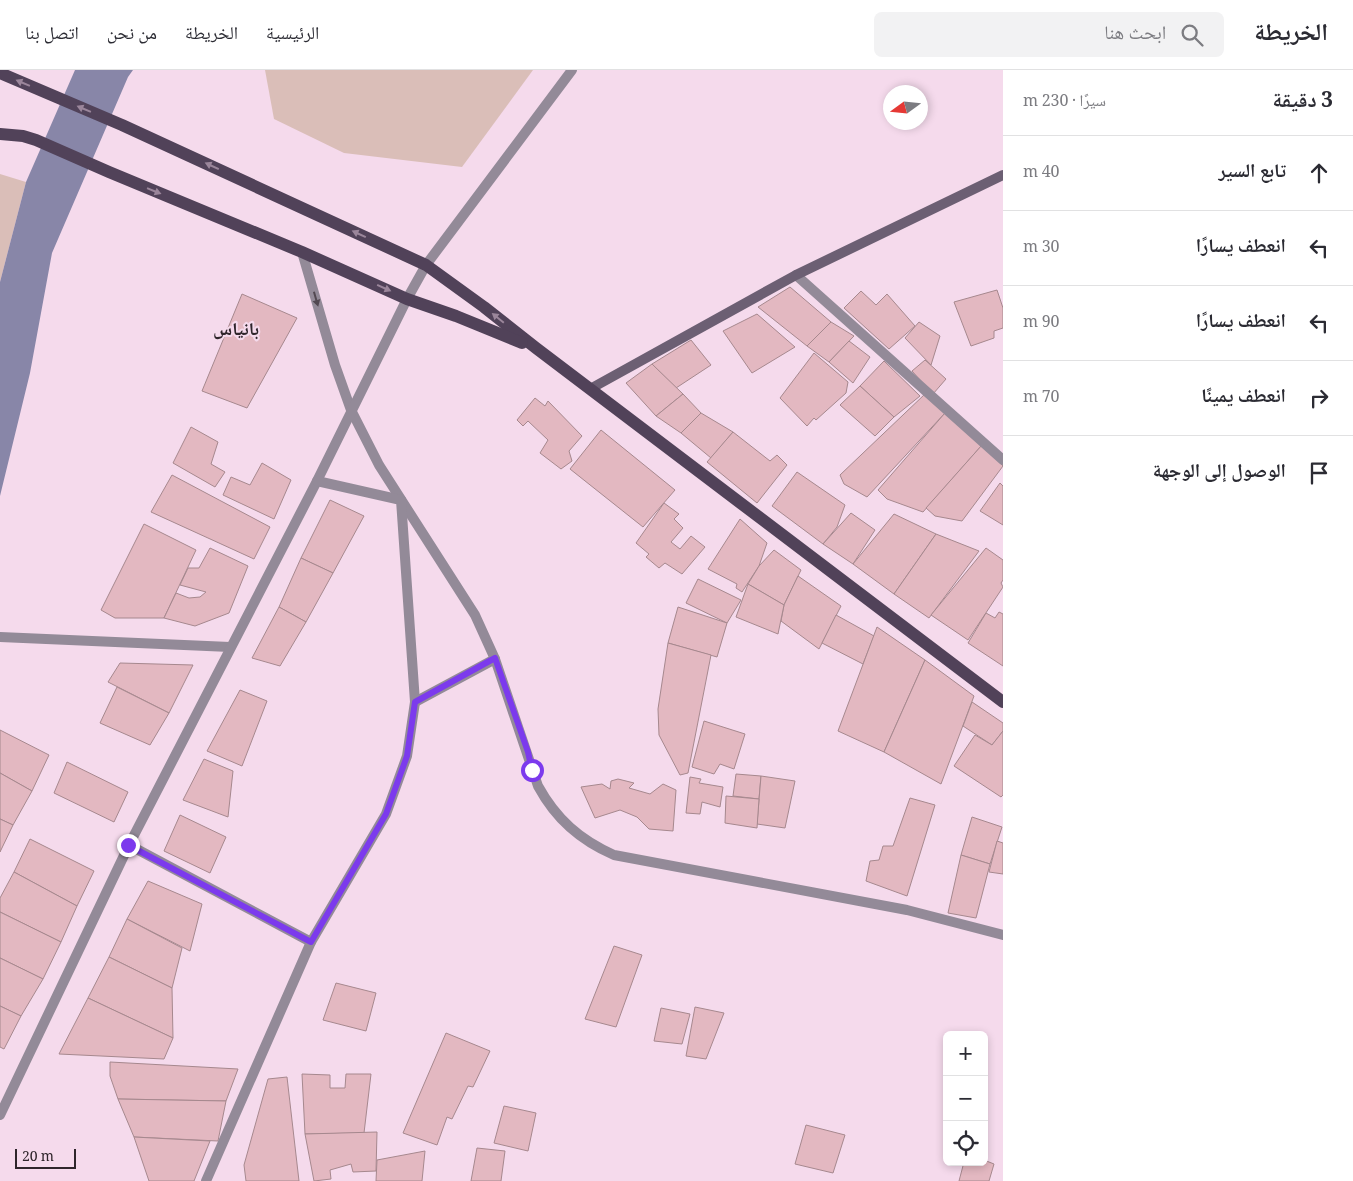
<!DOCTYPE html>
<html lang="ar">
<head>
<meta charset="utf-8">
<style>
	body { margin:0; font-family:Georgia,"Noto Naskh Arabic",serif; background:#f2f2f3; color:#2b2b33; direction:rtl }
	.controls { position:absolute; right:15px; bottom:15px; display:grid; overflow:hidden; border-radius:8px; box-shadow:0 2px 8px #0003 }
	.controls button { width:45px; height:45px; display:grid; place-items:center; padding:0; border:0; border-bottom:1px solid #e1e1e2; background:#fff; color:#2b2b33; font:25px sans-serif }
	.compass { position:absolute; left:883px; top:15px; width:45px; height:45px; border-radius:50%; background:#fff; box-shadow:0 2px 8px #0003; rotate:255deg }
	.scale { position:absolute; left:15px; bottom:12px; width:61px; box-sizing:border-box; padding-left:5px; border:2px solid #2f252b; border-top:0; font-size:14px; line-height:18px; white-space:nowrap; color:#2f252b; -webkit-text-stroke:4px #f5daec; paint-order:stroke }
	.stop { position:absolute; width:15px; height:15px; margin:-11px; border:4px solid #7c3aed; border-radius:50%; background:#fff }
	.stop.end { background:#7c3aed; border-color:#fff; box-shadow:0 1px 5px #0008 }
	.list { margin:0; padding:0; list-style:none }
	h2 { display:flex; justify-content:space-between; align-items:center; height:65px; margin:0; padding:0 20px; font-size:21px }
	h2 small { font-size:16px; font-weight:400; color:#7c7c81 }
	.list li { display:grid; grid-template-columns:32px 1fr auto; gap:15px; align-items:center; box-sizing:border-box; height:75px; padding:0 20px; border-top:1px solid #e1e1e2 }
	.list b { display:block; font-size:19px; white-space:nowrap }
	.list em { font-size:16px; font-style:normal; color:#7c7c81 }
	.icon { flex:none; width:28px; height:28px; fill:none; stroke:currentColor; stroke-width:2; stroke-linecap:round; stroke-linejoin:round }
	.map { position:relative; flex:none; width:1003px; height:1111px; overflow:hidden; direction:ltr }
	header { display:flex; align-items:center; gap:30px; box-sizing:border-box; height:70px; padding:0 25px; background:#fff; border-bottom:1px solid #e1e1e2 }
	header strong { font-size:24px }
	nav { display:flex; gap:28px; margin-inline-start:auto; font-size:18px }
	.search { width:350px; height:45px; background:#f2f2f3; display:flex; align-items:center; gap:12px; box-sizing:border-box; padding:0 18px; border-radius:8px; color:#7c7c81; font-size:19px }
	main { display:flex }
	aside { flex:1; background:#fff }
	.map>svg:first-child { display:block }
</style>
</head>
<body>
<header>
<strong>الخريطة</strong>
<div class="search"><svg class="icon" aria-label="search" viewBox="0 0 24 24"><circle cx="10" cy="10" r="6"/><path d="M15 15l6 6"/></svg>ابحث هنا</div>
<nav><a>الرئيسية</a><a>الخريطة</a><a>من نحن</a><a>اتصل بنا</a></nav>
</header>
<main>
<aside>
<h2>3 دقيقة<small>سيرًا · 230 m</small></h2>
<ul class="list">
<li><svg class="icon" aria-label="ahead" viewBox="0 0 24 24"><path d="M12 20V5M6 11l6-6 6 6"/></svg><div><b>تابع السير</b></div><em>40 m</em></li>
<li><svg class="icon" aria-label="left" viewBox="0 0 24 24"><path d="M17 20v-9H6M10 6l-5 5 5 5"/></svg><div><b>انعطف يسارًا</b></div><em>30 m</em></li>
<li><svg class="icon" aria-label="left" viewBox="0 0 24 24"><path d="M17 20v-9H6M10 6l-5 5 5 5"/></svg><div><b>انعطف يسارًا</b></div><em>90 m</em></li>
<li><svg class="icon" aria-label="right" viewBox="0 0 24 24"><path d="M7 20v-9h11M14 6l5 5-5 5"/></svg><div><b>انعطف يمينًا</b></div><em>70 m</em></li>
<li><svg class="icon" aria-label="arrive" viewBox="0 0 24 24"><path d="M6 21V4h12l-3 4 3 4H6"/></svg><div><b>الوصول إلى الوجهة</b></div></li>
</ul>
</aside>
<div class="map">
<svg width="1003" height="1111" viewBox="0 0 1003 1111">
	<rect width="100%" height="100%" fill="#f5daec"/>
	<!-- green -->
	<g fill="#dabeb8">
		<polygon points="265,0 533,0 462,97 344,83 274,49"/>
		<polygon points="0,104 26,112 0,212"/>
	</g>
	<!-- water -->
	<polygon fill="#8886a8" points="75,0 133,0 128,7 52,183 30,303 0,426 0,212 26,112"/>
	<!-- building -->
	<g fill="#e3b8c1" stroke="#a6888e">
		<polygon points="790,217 831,252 807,276 758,237"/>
		<polygon points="997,220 1003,238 1003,258 994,261 994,268 971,276 954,232"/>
		<polygon points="861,221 876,235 887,224 915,256 889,279 844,238"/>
		<polygon points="242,224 297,248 247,338 202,321"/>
		<polygon points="757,244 795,277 752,303 723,261"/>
		<polygon points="831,252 854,266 829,292 807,276"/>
		<polygon points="919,252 940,266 931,295 905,268"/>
		<polygon points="691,270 711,295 676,318 652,294"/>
		<polygon points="849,271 870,287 853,313 829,292"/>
		<polygon points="814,283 848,312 846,323 816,350 814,348 807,356 780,328"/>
		<polygon points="925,290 946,309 933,324 912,301"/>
		<polygon points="884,291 920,326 894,347 860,316"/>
		<polygon points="652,294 683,324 656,346 626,313"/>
		<polygon points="860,316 894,347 875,366 840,335"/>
		<polygon points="683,324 701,343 681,363 656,346"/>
		<polygon points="925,324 945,343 867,427 844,414 840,405"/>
		<polygon points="535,328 545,336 548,331 582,366 569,381 572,391 561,399 540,383 548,370 528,351 523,356 517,350"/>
		<polygon points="701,343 733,362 711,388 681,363"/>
		<polygon points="945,343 982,375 923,442 887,429 878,420"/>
		<polygon points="191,357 218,372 211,394 225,402 215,417 173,393"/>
		<polygon points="601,360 675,420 643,457 570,399"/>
		<polygon points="733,362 770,391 777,385 787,395 757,433 707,392"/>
		<polygon points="982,375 1003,396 962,451 935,446 926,438"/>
		<polygon points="262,393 291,410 274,449 223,425 231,407 250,415"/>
		<polygon points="797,402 845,435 837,457 823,474 772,436"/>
		<polygon points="172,405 270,457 254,489 151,442"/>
		<polygon points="1000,413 1003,416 1003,455 980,441"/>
		<polygon points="330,430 364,446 333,503 301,488"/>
		<polygon points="664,433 679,444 674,449 683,458 671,472 680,479 691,466 705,477 682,504 665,493 659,498 646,487 649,484 636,473"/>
		<polygon points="851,443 875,460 853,494 823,474"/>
		<polygon points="894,444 936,464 894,524 853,494"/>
		<polygon points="740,449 767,473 759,496 742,522 736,518 737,514 708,499"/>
		<polygon points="144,454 196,480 164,548 115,548 101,540"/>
		<polygon points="936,464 979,481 929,548 894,524"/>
		<polygon points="210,478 248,496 229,543 195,556 164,548 176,523 189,528 200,527 206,522 180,515 188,498 199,498"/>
		<polygon points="986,478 1003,490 1003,510 1001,513 1003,517 968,570 931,545"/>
		<polygon points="774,480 801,500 784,535 748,514 759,496"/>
		<polygon points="301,488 333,503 306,552 279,537"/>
		<polygon points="798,506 841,536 819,579 781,551 784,535"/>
		<polygon points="698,509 741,530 727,553 686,533"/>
		<polygon points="748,514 784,535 778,564 736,547"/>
		<polygon points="279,537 306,552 280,596 252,588"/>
		<polygon points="678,537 727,553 717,587 668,573"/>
		<polygon points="999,542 1003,544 1003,596 968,573 986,543 995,548"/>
		<polygon points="836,545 874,566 863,594 822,573"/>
		<polygon points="877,557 925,590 884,682 838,661"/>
		<polygon points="668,573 711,585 688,703 680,705 659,665 658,639"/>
		<polygon points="925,590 974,626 941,714 884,682"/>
		<polygon points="120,593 193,595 169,643 108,612"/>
		<polygon points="117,617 169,643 150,675 100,653"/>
		<polygon points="240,620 267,631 242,696 207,681"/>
		<polygon points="972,632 1003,653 1003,661 992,675 963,656"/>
		<polygon points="704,651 745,664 734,699 720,694 714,704 692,697"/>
		<polygon points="0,660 49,685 32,721 0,703"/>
		<polygon points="1003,661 1003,725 1001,727 954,696 975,665 992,675"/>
		<polygon points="204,689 233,701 228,747 183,730"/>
		<polygon points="67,692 128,722 114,752 54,723"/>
		<polygon points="0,703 32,721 13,755 0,749"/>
		<polygon points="736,704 761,706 759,729 733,726"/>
		<polygon points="761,706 795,711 785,758 757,754"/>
		<polygon points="690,707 701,709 699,713 723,717 720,737 702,732 700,744 686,743"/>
		<polygon points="618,709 634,713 629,718 650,724 663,714 676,720 673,761 649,759 637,747 620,740 595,748 581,717 602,714 610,719 611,711"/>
		<polygon points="726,726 759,729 757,758 725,753"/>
		<polygon points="910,728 935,735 907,826 866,811 870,791 879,790 883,776 893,776"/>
		<polygon points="180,745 226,767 210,803 164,781"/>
		<polygon points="972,747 1002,757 990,794 961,785"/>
		<polygon points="0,749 13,755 0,782"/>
		<polygon points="30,769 94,801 77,836 14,802"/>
		<polygon points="997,771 1003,773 1003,804 989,802"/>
		<polygon points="961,785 990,794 976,848 948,843"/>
		<polygon points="14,802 77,836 61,872 0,842 0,828"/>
		<polygon points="148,811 202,834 190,881 127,849"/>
		<polygon points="0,842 61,872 43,909 0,888"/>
		<polygon points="127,849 182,878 172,918 109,887"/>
		<polygon points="614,876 642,885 616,957 585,949"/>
		<polygon points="109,887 172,918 173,968 88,928"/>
		<polygon points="0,888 43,909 21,946 0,936"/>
		<polygon points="336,913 376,923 366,961 323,950"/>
		<polygon points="88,928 173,968 164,989 59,984"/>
		<polygon points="0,936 21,946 4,979 0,977"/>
		<polygon points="695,937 724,943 706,989 686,986"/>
		<polygon points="661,938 690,944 682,974 654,971"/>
		<polygon points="446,963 490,981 473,1017 468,1016 452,1049 447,1047 437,1075 403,1063"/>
		<polygon points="110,992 238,999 226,1031 118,1029 110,1006"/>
		<polygon points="302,1004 330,1005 330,1018 345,1018 346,1004 371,1004 364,1063 305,1064"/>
		<polygon points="287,1007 299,1111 246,1111 244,1095 268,1009"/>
		<polygon points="118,1029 226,1031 218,1071 134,1067"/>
		<polygon points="504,1036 536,1043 528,1081 494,1073"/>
		<polygon points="806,1055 845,1065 833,1103 795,1094"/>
		<polygon points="377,1062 376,1101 353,1102 351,1094 330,1100 331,1109 314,1111 305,1064"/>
		<polygon points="134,1067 210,1071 194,1111 149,1111"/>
		<polygon points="477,1078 505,1081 501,1111 471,1111"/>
		<polygon points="425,1081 422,1111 376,1111 377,1090"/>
		<polygon points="984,1090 994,1094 989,1111 959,1111 964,1092 984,1092"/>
	</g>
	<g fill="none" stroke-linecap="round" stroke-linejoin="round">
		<!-- street -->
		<g stroke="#938a98" stroke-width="10">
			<path d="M302,182L335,295L351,340L379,395L475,545L495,589L538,716C556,749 580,770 614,785L907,840L1003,865"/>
			<polyline points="796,205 1003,390"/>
			<polyline points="0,567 230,577"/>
			<polyline points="415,632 495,589"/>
			<polyline points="129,775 311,872"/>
			<polyline points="0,1045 129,775 317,411 407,229 426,195 572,0"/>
			<polyline points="206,1111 311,872 386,744 407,686 415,632 401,430 317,411"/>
		</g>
		<!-- secondary -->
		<polyline stroke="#6c5f73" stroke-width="10" points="590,319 796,205 1003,105"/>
		<!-- primary -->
		<g stroke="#514259" stroke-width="12">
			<polyline points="0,3 122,55 426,195 484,237 536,278 1003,632"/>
			<polyline points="0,64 23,66 36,70 109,102 302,182 407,229 456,246 522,273"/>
		</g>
	</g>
	<!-- one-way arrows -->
	<defs><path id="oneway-solid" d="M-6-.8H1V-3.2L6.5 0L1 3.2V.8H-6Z" transform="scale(1.25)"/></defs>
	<g fill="#9b869b">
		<use href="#oneway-solid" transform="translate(23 13) rotate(-157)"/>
		<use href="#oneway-solid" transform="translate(84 39) rotate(-157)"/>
		<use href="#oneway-solid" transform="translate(212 96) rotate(-155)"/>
		<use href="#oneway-solid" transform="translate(154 121) rotate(22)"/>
		<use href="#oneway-solid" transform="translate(359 164) rotate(-155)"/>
		<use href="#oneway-solid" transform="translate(384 218) rotate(24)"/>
		<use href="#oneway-solid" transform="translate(498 248) rotate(-141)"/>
	</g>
	<use fill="#524851" href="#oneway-solid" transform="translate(316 229) rotate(74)"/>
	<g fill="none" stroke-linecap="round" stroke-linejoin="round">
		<!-- route -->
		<polyline stroke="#7c3aed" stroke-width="6" points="128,775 311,872 386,744 407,686 415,632 495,588 528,682 532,700"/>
	</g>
	<g text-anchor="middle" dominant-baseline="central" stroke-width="4" stroke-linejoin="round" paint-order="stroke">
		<!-- district labels -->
		<g font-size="18" font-weight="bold" fill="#2f252b" stroke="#f5daec">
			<text x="236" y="261">بانياس</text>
		</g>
	</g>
</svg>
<div class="controls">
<button>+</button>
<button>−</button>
<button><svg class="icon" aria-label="locate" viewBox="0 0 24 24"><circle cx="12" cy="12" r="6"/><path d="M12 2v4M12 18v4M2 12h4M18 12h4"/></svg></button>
</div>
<svg class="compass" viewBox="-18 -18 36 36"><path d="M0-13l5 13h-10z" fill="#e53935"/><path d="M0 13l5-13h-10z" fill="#7c7c81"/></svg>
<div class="scale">20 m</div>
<div class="stop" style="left:532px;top:700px"></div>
<div class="stop end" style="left:128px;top:775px"></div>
</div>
</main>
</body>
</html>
